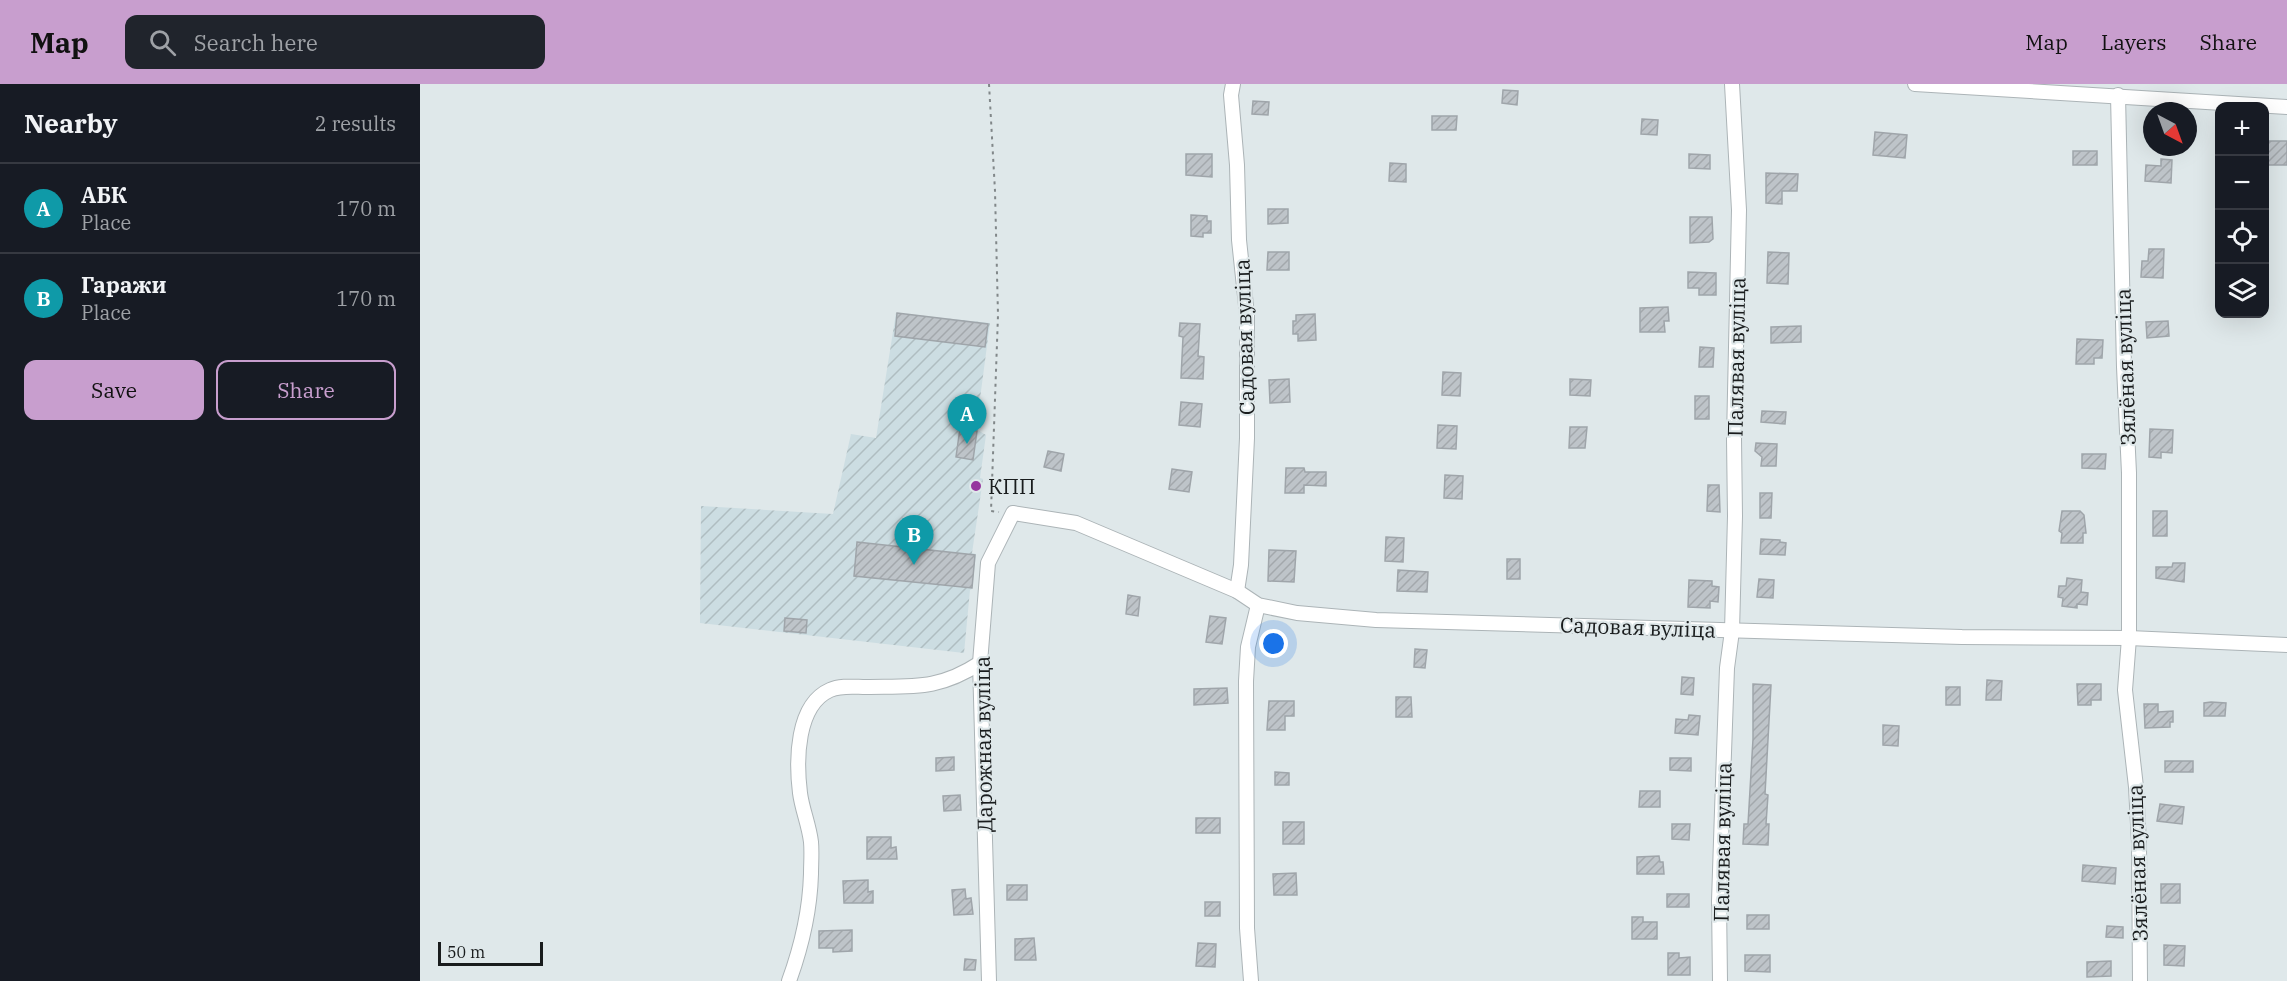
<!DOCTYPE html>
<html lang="en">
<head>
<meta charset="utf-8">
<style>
	body { margin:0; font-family:"IBM Plex Serif",serif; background:#20242c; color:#f1f3f6 }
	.controls { position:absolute; right:18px; top:18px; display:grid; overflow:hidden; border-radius:12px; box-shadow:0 6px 24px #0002 }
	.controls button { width:54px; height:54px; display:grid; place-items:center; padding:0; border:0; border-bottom:2px solid #363941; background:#171b24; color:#f1f3f6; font:30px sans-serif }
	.compass { position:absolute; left:1723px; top:18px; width:54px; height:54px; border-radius:50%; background:#171b24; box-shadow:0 6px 24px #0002; rotate:139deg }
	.scale { position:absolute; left:18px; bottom:15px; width:105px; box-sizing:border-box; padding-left:6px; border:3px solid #191c1d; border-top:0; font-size:16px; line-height:21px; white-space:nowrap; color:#191c1d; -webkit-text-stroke:4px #dfe8ea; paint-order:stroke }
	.you { position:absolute; left:854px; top:560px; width:21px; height:21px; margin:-15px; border:4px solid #fff; border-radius:50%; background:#1a73e8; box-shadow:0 0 0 9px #1a73e833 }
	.badge { display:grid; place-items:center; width:39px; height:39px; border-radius:50%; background:#c89ece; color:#fff; font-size:20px; font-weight:700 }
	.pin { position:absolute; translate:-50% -50px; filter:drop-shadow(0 2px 3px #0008) }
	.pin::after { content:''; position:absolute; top:32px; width:21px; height:18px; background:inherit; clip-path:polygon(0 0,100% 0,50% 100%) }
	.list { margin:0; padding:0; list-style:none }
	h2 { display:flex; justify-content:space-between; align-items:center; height:78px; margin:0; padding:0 24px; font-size:26px }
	h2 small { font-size:20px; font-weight:400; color:#9ea1a6 }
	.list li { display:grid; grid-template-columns:39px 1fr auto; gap:18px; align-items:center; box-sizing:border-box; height:90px; padding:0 24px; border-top:2px solid #363941 }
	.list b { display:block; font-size:22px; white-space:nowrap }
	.list p { margin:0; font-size:20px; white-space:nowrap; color:#9ea1a6 }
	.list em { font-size:20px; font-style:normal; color:#9ea1a6 }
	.actions { display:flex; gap:12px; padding:18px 24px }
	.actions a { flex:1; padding:14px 0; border:2px solid #c89ece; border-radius:12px; text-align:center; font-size:21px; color:#c89ece }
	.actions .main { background:#c89ece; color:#111 }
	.icon { flex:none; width:33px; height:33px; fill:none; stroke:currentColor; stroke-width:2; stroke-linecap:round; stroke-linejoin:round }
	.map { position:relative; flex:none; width:1867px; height:897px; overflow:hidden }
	header { display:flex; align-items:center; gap:36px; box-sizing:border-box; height:84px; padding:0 30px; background:#c89ece; color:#111 }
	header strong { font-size:28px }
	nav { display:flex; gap:33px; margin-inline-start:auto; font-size:21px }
	.search { width:420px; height:54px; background:#20242c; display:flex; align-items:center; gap:15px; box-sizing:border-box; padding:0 21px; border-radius:12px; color:#9ea1a6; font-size:22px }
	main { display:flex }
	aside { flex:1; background:#171b24 }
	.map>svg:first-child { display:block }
</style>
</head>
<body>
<header>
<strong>Map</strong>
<div class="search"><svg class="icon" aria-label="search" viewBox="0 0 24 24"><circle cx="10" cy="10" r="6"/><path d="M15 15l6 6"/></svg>Search here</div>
<nav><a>Map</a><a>Layers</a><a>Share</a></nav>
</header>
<main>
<aside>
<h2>Nearby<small>2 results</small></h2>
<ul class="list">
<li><span class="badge" style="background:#0f9aa8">A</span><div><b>АБК</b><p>Place</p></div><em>170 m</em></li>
<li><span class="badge" style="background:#0f9aa8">B</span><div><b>Гаражи</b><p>Place</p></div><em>170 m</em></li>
</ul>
<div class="actions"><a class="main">Save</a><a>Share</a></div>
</aside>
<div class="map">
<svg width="1867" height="897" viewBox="0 0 1867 897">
	<defs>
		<pattern id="industrial-furrows" width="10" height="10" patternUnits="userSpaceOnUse" patternTransform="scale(1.5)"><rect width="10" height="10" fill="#ccdde2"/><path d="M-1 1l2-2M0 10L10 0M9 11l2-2" fill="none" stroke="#afbdc1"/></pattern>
		<pattern id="building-hatch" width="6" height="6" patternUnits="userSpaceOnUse" patternTransform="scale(1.5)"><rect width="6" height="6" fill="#bec4c9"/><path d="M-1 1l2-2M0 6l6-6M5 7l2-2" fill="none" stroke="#a3a8ac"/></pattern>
	</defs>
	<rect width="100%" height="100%" fill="#dfe8ea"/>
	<!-- industrial -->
	<polygon fill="url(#industrial-furrows)" points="476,229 570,239 556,345 566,351 560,394 563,395 552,469 556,470 552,505 550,506 544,569 280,539 281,422 413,430 431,350 456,354"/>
	<!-- building -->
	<g fill="url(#building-hatch)" stroke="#9fa5aa" stroke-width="1.5">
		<polygon points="1083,6 1098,7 1097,21 1082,19"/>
		<polygon points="833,17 849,18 848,31 832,30"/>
		<polygon points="1012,32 1037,32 1036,46 1012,46"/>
		<polygon points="1222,35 1238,36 1237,51 1221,50"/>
		<polygon points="1455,48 1487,51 1485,74 1453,71"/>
		<rect x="1847" y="57" width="20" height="24"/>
		<rect x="1653" y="67" width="24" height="14"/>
		<polygon points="766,70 792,70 792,93 766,91"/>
		<polygon points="1269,70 1290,71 1290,85 1269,84"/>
		<polygon points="1741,75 1752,76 1751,99 1725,97 1726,81 1741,82"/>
		<polygon points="970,79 986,80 986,98 969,97"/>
		<polygon points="1346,89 1378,90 1377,107 1362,107 1362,120 1346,119"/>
		<polygon points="848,125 868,125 868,139 848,140"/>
		<polygon points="771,131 787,132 787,137 791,137 791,149 783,149 783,153 771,152"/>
		<polygon points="1270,133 1292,133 1293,155 1289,158 1270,159"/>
		<polygon points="1729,165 1744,165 1743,194 1721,193 1722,177 1728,177"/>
		<polygon points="848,168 869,168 869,186 847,186"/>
		<polygon points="1348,168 1369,169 1368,200 1347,199"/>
		<polygon points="1268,188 1296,189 1296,211 1279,211 1279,204 1268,204"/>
		<polygon points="1248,223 1249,237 1244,237 1245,248 1220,248 1220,224"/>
		<polygon points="477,229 568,240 565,263 475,252"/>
		<polygon points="895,230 896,256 878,257 878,250 873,250 873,237 876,237 876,231"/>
		<polygon points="1748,237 1749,252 1727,254 1726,238"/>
		<polygon points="760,239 780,240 778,272 784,273 783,295 761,294 763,253 759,252"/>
		<polygon points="1381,242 1381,258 1351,259 1351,243"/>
		<polygon points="1657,255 1683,256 1682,274 1674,274 1674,280 1656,280"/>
		<polygon points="1280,263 1294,264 1293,283 1279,283"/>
		<polygon points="1023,288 1041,289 1040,312 1022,311"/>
		<polygon points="869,295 870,318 850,319 849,296"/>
		<polygon points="1150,295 1171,296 1170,312 1150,311"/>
		<rect x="1275" y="312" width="14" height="23"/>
		<polygon points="761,318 782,320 780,343 759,341"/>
		<polygon points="1342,327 1366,328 1365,340 1341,338"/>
		<polygon points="1018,341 1037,342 1036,365 1017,364"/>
		<polygon points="1150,343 1167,343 1165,364 1149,364"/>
		<polygon points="540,344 557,347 553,376 536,373"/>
		<polygon points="1730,345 1753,346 1752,369 1741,368 1741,374 1729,373"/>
		<polygon points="1336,359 1357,360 1356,382 1341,382 1342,373 1335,367"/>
		<polygon points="628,367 644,370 641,387 624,383"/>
		<polygon points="1662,370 1686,370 1685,385 1662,384"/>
		<polygon points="866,384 884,384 885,388 906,388 906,402 884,401 884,409 865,409"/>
		<polygon points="752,385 772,388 769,408 749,405"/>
		<polygon points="1025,391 1043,392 1042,415 1024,414"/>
		<polygon points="1288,401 1299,401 1300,428 1287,427"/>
		<polygon points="1340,409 1352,409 1351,434 1340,434"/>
		<polygon points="1642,427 1660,427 1664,431 1666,449 1663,449 1663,459 1641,459 1642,449 1639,447"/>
		<rect x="1733" y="427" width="14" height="25"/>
		<polygon points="966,453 984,454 983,478 965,477"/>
		<polygon points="1341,455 1360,456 1360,458 1366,459 1365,471 1340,470"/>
		<polygon points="437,458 555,471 552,504 434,492"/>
		<polygon points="849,466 876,467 874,498 848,497"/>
		<rect x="1087" y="475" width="13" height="20"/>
		<polygon points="1753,479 1765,479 1764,498 1736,494 1736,483 1752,483"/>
		<polygon points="978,486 1008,488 1007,508 977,507"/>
		<polygon points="1647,494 1662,496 1661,508 1668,509 1667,521 1657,520 1657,524 1642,522 1643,514 1638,513 1639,502 1646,502"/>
		<polygon points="1339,495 1354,496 1353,514 1337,513"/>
		<polygon points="1269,496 1292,497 1292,502 1299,503 1298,518 1290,517 1290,524 1268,523"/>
		<polygon points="708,511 720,513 718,532 706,530"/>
		<polygon points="790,532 806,534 802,560 786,558"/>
		<polygon points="365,534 387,536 386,549 364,547"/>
		<polygon points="995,565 1007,566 1005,584 994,583"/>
		<polygon points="1262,593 1274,594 1273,611 1261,610"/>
		<polygon points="1567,596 1582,597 1581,616 1566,616"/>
		<polygon points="1333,600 1351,601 1345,710 1348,711 1346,740 1349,740 1348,761 1323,760 1324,740 1328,740 1333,655"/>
		<polygon points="1657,600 1681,600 1681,616 1671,616 1671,621 1658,621"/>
		<rect x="1526" y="603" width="14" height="18"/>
		<polygon points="807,604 808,619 774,621 774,605"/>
		<polygon points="976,613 991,613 992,633 976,633"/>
		<polygon points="849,617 874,617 874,632 865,632 865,646 847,646"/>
		<polygon points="1791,618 1806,619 1805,632 1784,632 1784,619"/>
		<polygon points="1724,620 1738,620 1738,628 1753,627 1753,638 1750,638 1750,643 1725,644"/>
		<polygon points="1269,631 1280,632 1278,651 1255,649 1256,635 1268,636"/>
		<polygon points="1463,641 1479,642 1478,662 1463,661"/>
		<polygon points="534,673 534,686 516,687 516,674"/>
		<polygon points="1250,674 1271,674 1271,687 1250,686"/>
		<rect x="1745" y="677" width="28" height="11"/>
		<polygon points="855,688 869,689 869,701 855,701"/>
		<polygon points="1220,707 1240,707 1240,723 1219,723"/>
		<polygon points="540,711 541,726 524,727 523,712"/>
		<polygon points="1740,720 1764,723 1762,740 1737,737"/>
		<rect x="776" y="734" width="24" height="15"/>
		<rect x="863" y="738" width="21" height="22"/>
		<polygon points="1252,740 1270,740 1269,756 1252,755"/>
		<polygon points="447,753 471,753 471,764 476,763 477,775 447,775"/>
		<polygon points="1239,772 1240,778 1243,778 1244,790 1217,790 1217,773"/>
		<polygon points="1663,781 1696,784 1695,800 1662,797"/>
		<polygon points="876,789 877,811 854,811 853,790"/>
		<polygon points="448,796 448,808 453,807 453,819 424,819 423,797"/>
		<rect x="1741" y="800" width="19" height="19"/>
		<rect x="587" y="801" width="20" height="15"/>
		<polygon points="545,805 546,815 551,814 553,830 534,831 532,806"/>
		<rect x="1247" y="810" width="22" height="13"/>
		<rect x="785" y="818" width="15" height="14"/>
		<rect x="1327" y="831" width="22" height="14"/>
		<polygon points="1212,833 1223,833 1223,838 1237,838 1237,855 1212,855"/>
		<polygon points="1687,842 1703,843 1703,854 1686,853"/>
		<polygon points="432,846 432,867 413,868 413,864 399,864 399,847"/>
		<polygon points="614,854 616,876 595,876 595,855"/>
		<polygon points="778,859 796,860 795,883 776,882"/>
		<polygon points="1744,861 1765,862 1764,882 1744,881"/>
		<polygon points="1248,869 1259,869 1259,874 1270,873 1270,891 1248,891"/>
		<polygon points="1325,871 1350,871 1350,888 1325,887"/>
		<polygon points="545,875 556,876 555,886 544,886"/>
		<polygon points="1691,877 1691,892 1667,893 1667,878"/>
	</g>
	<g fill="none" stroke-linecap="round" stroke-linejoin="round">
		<!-- street casing -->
		<g stroke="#acb4b7" stroke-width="16">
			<g id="street">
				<polyline points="813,0 811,11 817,81 819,156 827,231 827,354 821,481 817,507"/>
				<polyline points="1495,0 1867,23"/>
				<polyline points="1698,11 1704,283 1709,389 1709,554 1705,606 1716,703 1719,759 1720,897"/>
				<path d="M369,897C381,864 390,825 391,790C391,780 392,768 391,758C389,741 382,725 380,709C376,677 376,621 410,606C421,601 435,603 446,603C493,602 519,606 560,579"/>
				<polyline points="569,897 560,579 568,479 593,429 656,439 817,507 838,521 877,529 956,536 1542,553 1709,554 1867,561"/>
				<polyline points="831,897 827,844 826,597 828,563 838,521"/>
				<polyline points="1300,897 1299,817 1303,697 1307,584 1312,547 1315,432 1314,355 1319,126 1312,0"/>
			</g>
		</g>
		<!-- path -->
		<polyline stroke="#818789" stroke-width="2" stroke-dasharray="3 4.5" stroke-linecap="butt" points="569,0 575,107 578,231 571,427 579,428"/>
		<!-- street -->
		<use href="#street" stroke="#fff" stroke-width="14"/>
	</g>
	<!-- markers -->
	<circle fill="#96369e" stroke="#dfe8ea" stroke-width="2" cx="556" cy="402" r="6"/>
	<g text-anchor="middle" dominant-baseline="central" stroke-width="4.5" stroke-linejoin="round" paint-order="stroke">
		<!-- street labels -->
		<g font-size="21" fill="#191c1d" stroke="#dfe8ea">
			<text transform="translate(824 253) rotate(-92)">Садовая вуліца</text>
			<text transform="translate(1316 273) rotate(-89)">Палявая вуліца</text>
			<text transform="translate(1705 283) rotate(-92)">Зялёная вуліца</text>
			<text transform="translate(1218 543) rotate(2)">Садовая вуліца</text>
			<text transform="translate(563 660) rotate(-91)">Дарожная вуліца</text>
			<text transform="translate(1302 758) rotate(-89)">Палявая вуліца</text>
			<text transform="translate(1717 779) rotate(-92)">Зялёная вуліца</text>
		</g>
		<!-- poi labels -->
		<g font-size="21" fill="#191c1d" stroke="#dfe8ea" text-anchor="start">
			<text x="568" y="402">КПП</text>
		</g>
	</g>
</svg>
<div class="controls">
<button>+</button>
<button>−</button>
<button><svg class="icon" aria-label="locate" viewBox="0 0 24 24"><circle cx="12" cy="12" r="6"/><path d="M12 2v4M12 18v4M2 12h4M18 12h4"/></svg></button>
<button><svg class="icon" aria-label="layers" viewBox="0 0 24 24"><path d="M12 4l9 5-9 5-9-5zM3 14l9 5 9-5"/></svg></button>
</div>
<svg class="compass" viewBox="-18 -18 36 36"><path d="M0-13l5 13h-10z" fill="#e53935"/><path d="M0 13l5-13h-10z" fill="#9ea1a6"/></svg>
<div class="scale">50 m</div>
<div class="you"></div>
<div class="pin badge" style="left:547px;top:360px;background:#0f9aa8">A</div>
<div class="pin badge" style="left:494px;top:481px;background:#0f9aa8">B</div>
</div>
</main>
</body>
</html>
